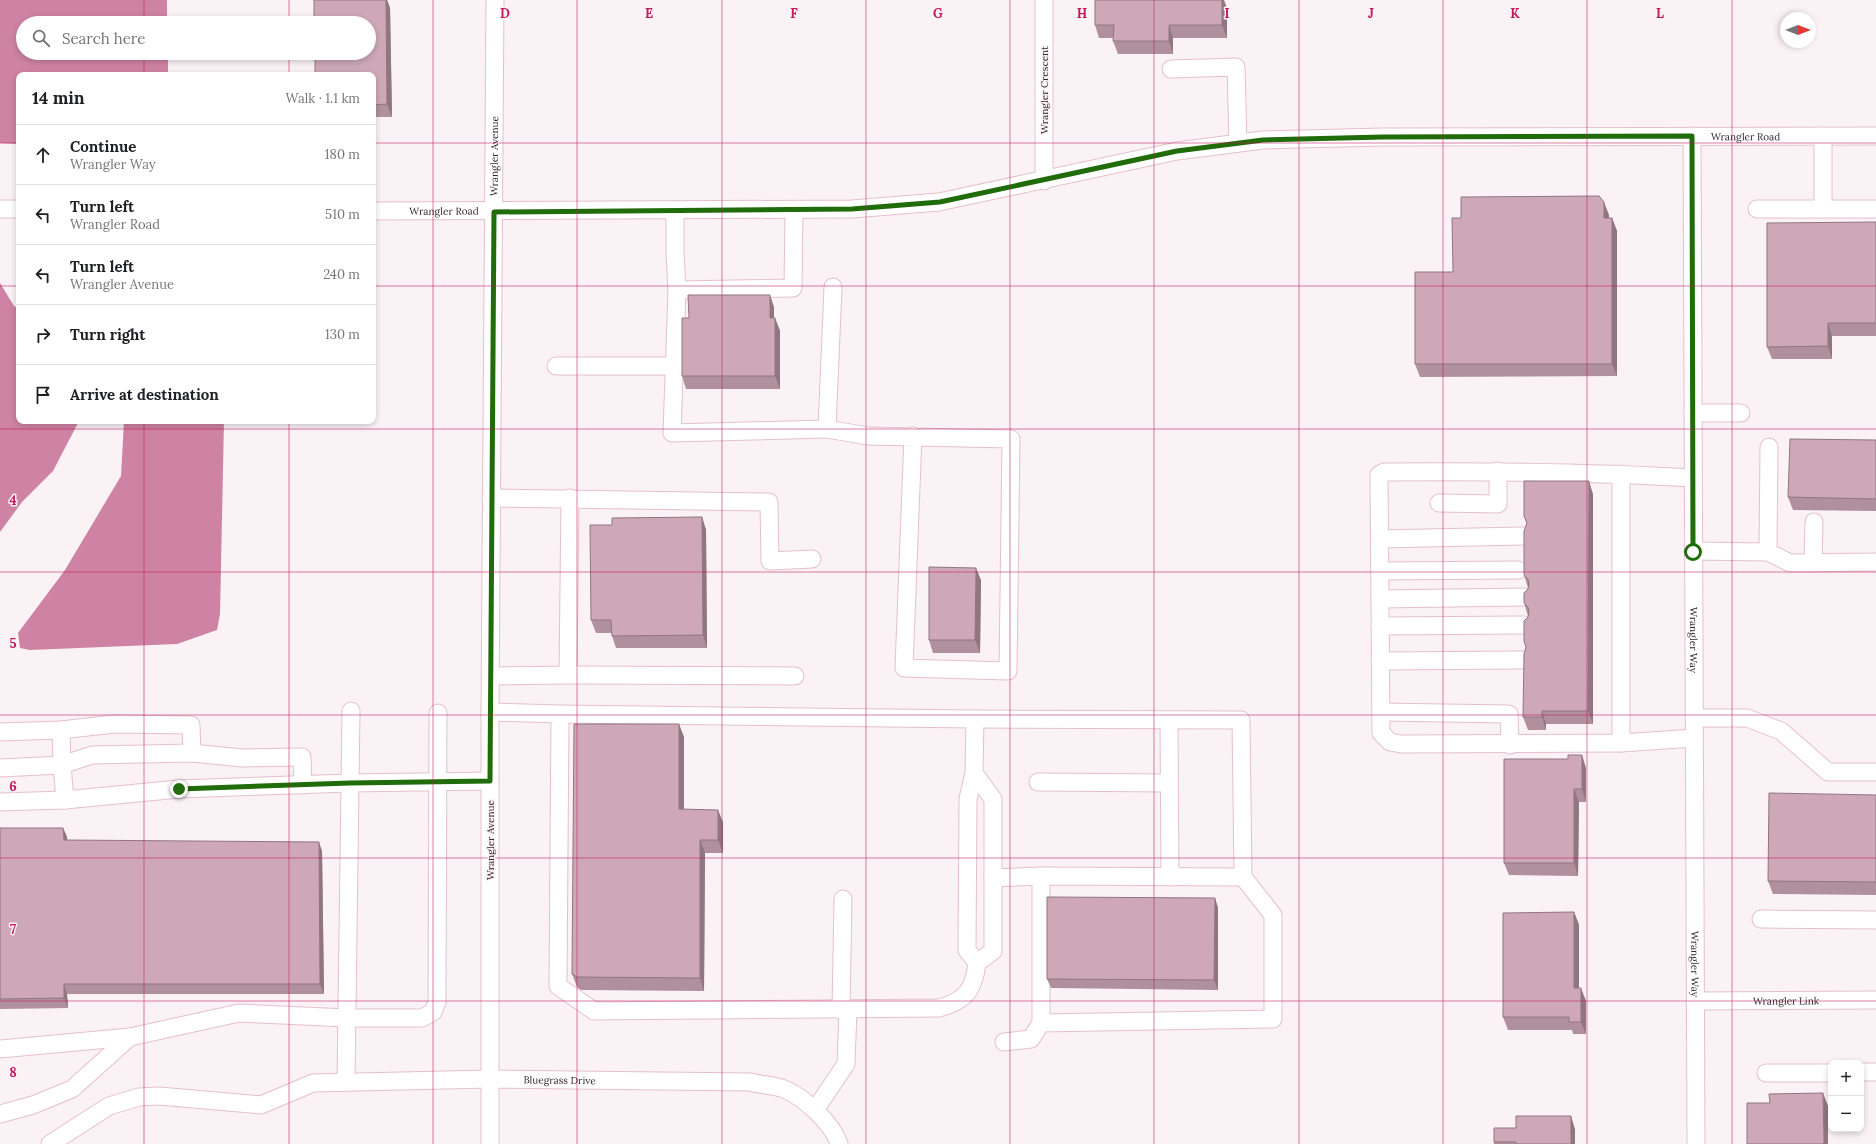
<!DOCTYPE html>
<html lang="en">
<head>
<meta charset="utf-8">
<style>
	body { margin:0; font-family:Lora,serif; background:#f6f6f6; color:#202124 }
	.controls { position:absolute; right:12px; bottom:12px; display:grid; overflow:hidden; border-radius:8px; box-shadow:0 2px 6px #0003 }
	.controls button { width:36px; height:36px; display:grid; place-items:center; padding:0; border:0; border-bottom:1px solid #e0e0e0; background:#fff; color:#202124; font:20px sans-serif }
	.compass { position:absolute; left:1780px; top:12px; width:36px; height:36px; border-radius:50%; background:#fff; box-shadow:0 2px 6px #0003; rotate:90deg }
	.stop { position:absolute; width:12px; height:12px; margin:-9px; border:3px solid #206b0a; border-radius:50%; background:#fff }
	.stop.end { background:#206b0a; border-color:#fff; box-shadow:0 1px 4px #0008 }
	.list { margin:0; padding:0; list-style:none }
	h2 { display:flex; justify-content:space-between; align-items:center; height:52px; margin:0; padding:0 16px; font-size:17px }
	h2 small { font-size:13px; font-weight:400; color:#757577 }
	.list li { display:grid; grid-template-columns:26px 1fr auto; gap:12px; align-items:center; box-sizing:border-box; height:60px; padding:0 16px; border-top:1px solid #e0e0e0 }
	.list b { display:block; font-size:15px; white-space:nowrap }
	.list p { margin:0; font-size:13px; white-space:nowrap; color:#757577 }
	.list em { font-size:13px; font-style:normal; color:#757577 }
	.icon { flex:none; width:22px; height:22px; fill:none; stroke:currentColor; stroke-width:2; stroke-linecap:round; stroke-linejoin:round }
	.map { position:relative; flex:none; width:1876px; height:1144px; overflow:hidden }
	.search { position:absolute; background:#fff; box-shadow:0 2px 6px #0003; left:16px; top:16px; width:360px; height:44px; display:flex; align-items:center; gap:10px; box-sizing:border-box; padding:0 14px; border-radius:22px; color:#757577; font-size:15px }
	.panel { position:absolute; background:#fff; box-shadow:0 2px 6px #0003; left:16px; top:72px; width:360px; height:352px; border-radius:8px }
	.map>svg:first-child { display:block }
</style>
</head>
<body>
<div class="map">
<svg width="1876" height="1144" viewBox="0 0 1876 1144">
	<rect width="100%" height="100%" fill="#faf2f5"/>
	<!-- water -->
	<g fill="#cf83a4">
		<polygon points="0,0 167,0 167,23 23,23 23,53 168,53 168,75 19,75 19,144 0,143"/>
		<polygon points="0,283 14,306 19,309 19,421 79,421 53,471 22,502 0,532"/>
		<polygon points="124,421 224,421 220,614 217,630 177,644 30,650 20,648 18,633 65,570 121,476"/>
	</g>
	<g fill="none" stroke-linecap="round" stroke-linejoin="round">
		<!-- minor casing -->
		<g stroke="#e6bfce" stroke-width="19">
			<g id="minor">
				<polyline points="1171,69 1236,67 1238,143"/>
				<path id="s1" d="M1692,136L1696,1144"/>
				<polyline points="1044,181 1044,0"/>
				<polyline points="0,209 19,209"/>
				<polyline points="1757,209 1876,209"/>
				<polyline points="1823,209 1823,136"/>
				<path id="s2" d="M373,211L852,209L939,202L1177,151L1263,140L1383,137L1876,136"/>
				<polyline points="675,211 675,253 677,290 793,288 794,210"/>
				<polyline points="677,290 672,433 827,429 833,287"/>
				<polyline points="556,366 674,366"/>
				<polyline points="1693,413 1741,413"/>
				<polyline points="827,429 868,436 1011,439 1008,671 904,668 913,436"/>
				<path d="M1693,478C1590,472 1487,471 1384,472L1379,475L1381,733L1390,742L1401,744L1621,743L1694,738"/>
				<polyline points="491,498 769,502 770,561 812,559"/>
				<polyline points="1439,503 1498,504 1498,471"/>
				<polyline points="1380,539 1522,536"/>
				<polyline points="1693,551 1768,552 1790,563 1876,562"/>
				<polyline points="1768,552 1769,447"/>
				<polyline points="1813,563 1814,522"/>
				<polyline points="1380,571 1518,570"/>
				<polyline points="1380,599 1524,597"/>
				<polyline points="1380,626 1524,625"/>
				<polyline points="1380,661 1521,660"/>
				<polyline points="568,675 795,676"/>
				<polyline points="490,676 568,675 570,498"/>
				<path d="M490,712L560,714L975,719L974,773L968,799L967,950L977,963C974,989 966,1001 939,1008L594,1011L558,986L560,714"/>
				<polyline points="1381,712 1509,714 1510,745"/>
				<polyline points="1694,718 1747,718 1781,731 1828,772 1876,772"/>
				<polyline points="975,719 1241,720 1243,877"/>
				<polyline points="1169,720 1170,877"/>
				<polyline points="61,730 62,765 65,800"/>
				<polyline points="0,732 61,730 114,724 191,725 192,753"/>
				<polyline points="1621,743 1621,474"/>
				<polyline points="0,768 62,765 92,755 192,753 242,758 302,757 303,785"/>
				<polyline points="974,773 993,799 993,951 977,963"/>
				<polyline points="1038,782 1169,783"/>
				<polyline points="0,802 65,800 179,789 350,783 490,781"/>
				<polyline points="1041,876 1041,1023"/>
				<polyline points="993,878 1041,876 1243,877 1273,915 1273,1019 1041,1023 1031,1039 1004,1042"/>
				<polyline points="1761,919 1876,920"/>
				<path id="s3" d="M1695,1001L1876,1000"/>
				<polyline points="841,1010 843,899"/>
				<polyline points="0,1049 130,1037"/>
				<polyline points="1861,1072 1876,1072"/>
				<polyline points="1766,1073 1831,1073"/>
				<polyline points="346,1082 351,711"/>
				<polyline points="815,1110 846,1064 848,1010"/>
				<polyline points="0,1114 33,1105 72,1089 130,1037 239,1013 347,1018 422,1018 433,1012 437,1002 438,713"/>
				<path id="s4" d="M50,1144L109,1106L139,1097L159,1096L261,1105L313,1083L490,1079L750,1082C761,1085 774,1085 784,1089C804,1097 833,1124 839,1144"/>
				<path id="s5" d="M490,1144V712L495,0"/>
			</g>
		</g>
		<!-- minor -->
		<use href="#minor" stroke="#fff" stroke-width="17"/>
	</g>
	<!-- wall -->
	<g fill="#b1909d">
		<polygon points="314,0 387,0 390,8 392,117 373,117 373,75"/>
		<polygon points="1227,8 1227,38 1173,38 1173,54 1118,54 1113,41 1113,38 1099,38 1095,25"/>
		<polygon points="1609,215 1609,218 1612,218 1617,231 1617,376 1420,377 1415,364 1453,272"/>
		<polygon points="1876,222 1876,336 1832,336 1832,359 1772,359 1767,347"/>
		<polygon points="774,307 774,318 775,318 780,331 780,389 686,389 682,376 689,318"/>
		<polygon points="1876,440 1876,511 1793,510 1788,497"/>
		<polygon points="1593,494 1593,724 1546,724 1546,730 1528,730 1523,717 1526,648 1528,616 1524,603 1528,588 1524,575 1527,524 1524,516"/>
		<polygon points="702,517 706,530 707,648 616,648 612,636 612,633 596,633 591,620"/>
		<polygon points="981,580 980,653 933,653 929,640"/>
		<polygon points="684,737 684,809 723,822 723,853 705,853 704,991 581,990 577,987 572,974"/>
		<polygon points="1586,768 1586,802 1579,802 1578,876 1509,875 1504,863"/>
		<polygon points="1876,795 1876,895 1773,894 1768,881"/>
		<polygon points="0,828 63,828 67,837 67,840 322,851 324,994 67,994 68,1008 0,1009"/>
		<polygon points="1215,898 1218,908 1218,990 1051,988 1047,979"/>
		<polygon points="1574,912 1579,925 1579,988 1586,1001 1586,1034 1573,1034 1572,1030 1508,1030 1503,1017"/>
		<polygon points="1575,1129 1575,1144 1494,1144 1494,1142"/>
	</g>
	<!-- shaded-wall -->
	<g fill="#907680">
		<polygon points="386,0 387,0 390,8 392,117 387,104"/>
		<polygon points="1222,0 1224,0 1227,8 1227,38 1222,25"/>
		<polygon points="1169,25 1173,38 1173,54 1169,41"/>
		<polygon points="1604,202 1609,215 1609,231 1604,218"/>
		<polygon points="1612,218 1617,231 1617,376 1612,364"/>
		<polygon points="770,295 774,307 774,331 770,318"/>
		<polygon points="775,318 780,331 780,389 775,376"/>
		<polygon points="1828,323 1832,336 1832,359 1828,346"/>
		<polygon points="1589,481 1593,494 1593,724 1588,711"/>
		<polygon points="702,517 706,530 707,648 703,635"/>
		<polygon points="976,568 981,580 980,653 975,640"/>
		<polygon points="1542,711 1546,724 1546,730 1542,717"/>
		<polygon points="679,724 684,737 684,822 679,809"/>
		<polygon points="1582,755 1586,768 1586,802 1582,789"/>
		<polygon points="1574,789 1579,802 1578,876 1574,863"/>
		<polygon points="718,810 723,822 723,853 718,840"/>
		<polygon points="63,828 67,837 68,850 64,840"/>
		<polygon points="700,840 705,853 704,991 700,978"/>
		<polygon points="319,842 322,851 324,994 320,984"/>
		<polygon points="1215,898 1218,908 1218,990 1214,980"/>
		<polygon points="1574,912 1579,925 1579,1001 1574,988"/>
		<polygon points="64,984 67,994 68,1008 64,998"/>
		<polygon points="1581,988 1586,1001 1586,1034 1581,1022"/>
		<polygon points="1823,1093 1828,1106 1828,1144 1824,1144"/>
		<polygon points="1571,1116 1575,1129 1575,1144 1571,1144"/>
	</g>
	<!-- building -->
	<g fill="#cea8b7" stroke="#907680">
		<polygon points="314,0 386,0 387,104 373,105 373,75 315,75 315,53 369,53 369,23 314,23"/>
		<polygon points="1095,0 1222,0 1222,25 1169,25 1169,41 1113,41 1114,25 1095,25"/>
		<polygon points="1599,196 1604,202 1604,218 1612,218 1612,364 1415,364 1415,272 1453,272 1452,218 1461,218 1461,197"/>
		<polygon points="1876,222 1876,323 1828,323 1828,346 1767,347 1767,223"/>
		<polygon points="688,295 770,295 770,318 775,318 775,376 682,376 682,318 689,318"/>
		<polygon points="1790,439 1876,440 1876,499 1788,497"/>
		<polygon points="1524,481 1589,481 1588,711 1542,711 1542,717 1523,717 1524,654 1526,647 1524,641 1524,621 1528,617 1529,612 1528,607 1524,603 1524,593 1528,589 1529,584 1528,579 1524,575 1524,531 1527,523 1524,516"/>
		<polygon points="702,517 703,635 612,636 611,620 591,620 590,525 612,525 612,518"/>
		<polygon points="929,567 976,568 975,640 929,640"/>
		<polygon points="574,724 679,724 679,809 718,810 718,840 700,840 700,978 577,977 572,974"/>
		<polygon points="1568,755 1582,755 1582,789 1574,789 1574,863 1504,863 1504,759 1568,759"/>
		<polygon points="1769,793 1876,795 1876,882 1768,881"/>
		<polygon points="0,828 63,828 64,840 319,842 320,984 64,984 64,998 0,999"/>
		<polygon points="1047,897 1215,898 1214,980 1047,979"/>
		<polygon points="1574,912 1574,988 1581,988 1581,1022 1569,1022 1569,1017 1503,1017 1503,913"/>
		<polygon points="1823,1093 1824,1144 1747,1144 1747,1103 1770,1103 1769,1094"/>
		<polygon points="1516,1116 1571,1116 1571,1144 1516,1144 1516,1142 1494,1142 1494,1128 1516,1128"/>
	</g>
	<g fill="none" stroke-linecap="round" stroke-linejoin="round">
		<!-- route -->
		<polyline stroke="#206b0a" stroke-width="5" points="179,789 350,783 490,781 494,212 852,209 940,202 1177,151 1263,140 1383,137 1692,136 1693,552"/>
	</g>
	<!-- grid -->
	<path fill="none" stroke="#c2185b" stroke-width="1" stroke-opacity="0.55" d="M144,0V23M289,0V23M433,0V1144M577,0V1144M722,0V1144M866,0V1144M1010,0V1144M1154,0V1144M1299,0V1144M1443,0V1144M1587,0V1144M1732,0V1144M144,53V75M289,53V75M0,143H19M373,143H1876M0,286H19M373,286H1876M144,421V1144M289,421V1144M0,429H1876M0,572H1876M0,715H1876M0,858H1876M0,1001H1876"/>
	<g text-anchor="middle" dominant-baseline="central" stroke-width="3" stroke-linejoin="round" paint-order="stroke">
		<!-- street labels -->
		<g font-size="10" fill="#33242a" stroke="#faf2f5">
			<text transform="translate(1044 90) rotate(-90)">Wrangler Crescent</text>
			<text stroke="none"><textPath href="#s2" startOffset="1379">Wrangler Road</textPath></text>
			<text stroke="none"><textPath href="#s5" startOffset="988">Wrangler Avenue</textPath></text>
			<text stroke="none"><textPath href="#s2" startOffset="71">Wrangler Road</textPath></text>
			<text stroke="none"><textPath href="#s1" startOffset="504">Wrangler Way</textPath></text>
			<text transform="translate(490 840) rotate(-90)">Wrangler Avenue</text>
			<text stroke="none"><textPath href="#s1" startOffset="828">Wrangler Way</textPath></text>
			<text stroke="none"><textPath href="#s3" startOffset="91">Wrangler Link</textPath></text>
			<text stroke="none"><textPath href="#s4" startOffset="527">Bluegrass Drive</textPath></text>
		</g>
	</g>
	<g font-size="13" text-anchor="middle" font-weight="bold" fill="#c2185b" stroke="#faf2f5" stroke-width="3" stroke-linejoin="round" paint-order="stroke">
		<text x="505" y="18">D</text>
		<text x="649" y="18">E</text>
		<text x="794" y="18">F</text>
		<text x="938" y="18">G</text>
		<text x="1082" y="18">H</text>
		<text x="1227" y="18">I</text>
		<text x="1371" y="18">J</text>
		<text x="1515" y="18">K</text>
		<text x="1660" y="18">L</text>
		<text x="13" y="505">4</text>
		<text x="13" y="648">5</text>
		<text x="13" y="791">6</text>
		<text x="13" y="934">7</text>
		<text x="13" y="1077">8</text>
	</g>
</svg>
<div class="controls">
<button>+</button>
<button>−</button>
</div>
<svg class="compass" viewBox="-18 -18 36 36"><path d="M0-13l5 13h-10z" fill="#e53935"/><path d="M0 13l5-13h-10z" fill="#757577"/></svg>
<div class="stop" style="left:1693px;top:552px"></div>
<div class="stop end" style="left:179px;top:789px"></div>
<div class="search"><svg class="icon" aria-label="search" viewBox="0 0 24 24"><circle cx="10" cy="10" r="6"/><path d="M15 15l6 6"/></svg>Search here</div>
<section class="panel">
<h2>14 min<small>Walk · 1.1 km</small></h2>
<ul class="list">
<li><svg class="icon" aria-label="ahead" viewBox="0 0 24 24"><path d="M12 20V5M6 11l6-6 6 6"/></svg><div><b>Continue</b><p>Wrangler Way</p></div><em>180 m</em></li>
<li><svg class="icon" aria-label="left" viewBox="0 0 24 24"><path d="M17 20v-9H6M10 6l-5 5 5 5"/></svg><div><b>Turn left</b><p>Wrangler Road</p></div><em>510 m</em></li>
<li><svg class="icon" aria-label="left" viewBox="0 0 24 24"><path d="M17 20v-9H6M10 6l-5 5 5 5"/></svg><div><b>Turn left</b><p>Wrangler Avenue</p></div><em>240 m</em></li>
<li><svg class="icon" aria-label="right" viewBox="0 0 24 24"><path d="M7 20v-9h11M14 6l5 5-5 5"/></svg><div><b>Turn right</b></div><em>130 m</em></li>
<li><svg class="icon" aria-label="arrive" viewBox="0 0 24 24"><path d="M6 21V4h12l-3 4 3 4H6"/></svg><div><b>Arrive at destination</b></div></li>
</ul>
</section>
</div>
</body>
</html>
